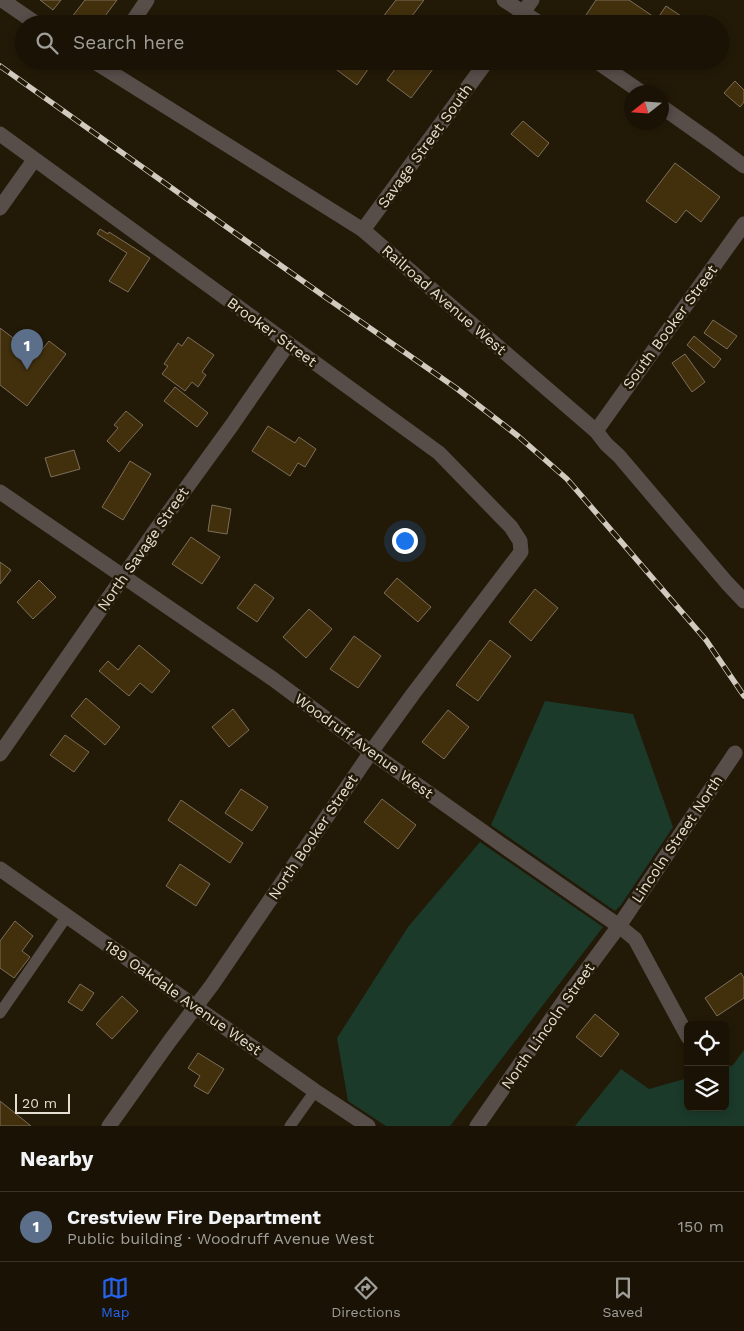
<!DOCTYPE html>
<html lang="en">
<head>
<meta charset="utf-8">
<style>
	body { margin:0; font-family:"Work Sans",sans-serif; background:#231c0f; color:#f1f3f6 }
	.controls { position:absolute; right:15px; bottom:15px; display:grid; overflow:hidden; border-radius:8px; box-shadow:0 2px 8px #0003 }
	.controls button { width:45px; height:45px; display:grid; place-items:center; padding:0; border:0; border-bottom:1px solid #383227; background:#1a1305; color:#f1f3f6; font:25px sans-serif }
	.compass { position:absolute; left:624px; top:85px; width:45px; height:45px; border-radius:50%; background:#1a1305; box-shadow:0 2px 8px #0003; rotate:253deg }
	.scale { position:absolute; left:15px; bottom:12px; width:55px; box-sizing:border-box; padding-left:5px; border:2px solid #e5ded3; border-top:0; font-size:14px; line-height:18px; white-space:nowrap; color:#e5ded3; -webkit-text-stroke:4px #231907; paint-order:stroke }
	.you { position:absolute; left:404px; top:540px; width:18px; height:18px; margin:-12px; border:4px solid #fff; border-radius:50%; background:#1a73e8; box-shadow:0 0 0 8px #1a73e833 }
	.badge { display:grid; place-items:center; width:32px; height:32px; border-radius:50%; background:#2563eb; color:#fff; font-size:16px; font-weight:700 }
	.pin { position:absolute; translate:-50% -41px; filter:drop-shadow(0 1px 2px #0008) }
	.pin::after { content:''; position:absolute; top:26px; width:18px; height:15px; background:inherit; clip-path:polygon(0 0,100% 0,50% 100%) }
	.list { margin:0; padding:0; list-style:none }
	h2 { display:flex; justify-content:space-between; align-items:center; height:65px; margin:0; padding:0 20px; font-size:21px }
	h2 small { font-size:16px; font-weight:400; color:#9f9e9a }
	.list li { display:grid; grid-template-columns:32px 1fr auto; gap:15px; align-items:center; box-sizing:border-box; height:70px; padding:0 20px; border-top:1px solid #383227 }
	.list b { display:block; font-size:19px; white-space:nowrap }
	.list p { margin:0; font-size:16px; white-space:nowrap; color:#9f9e9a }
	.list em { font-size:16px; font-style:normal; color:#9f9e9a }
	.icon { flex:none; width:28px; height:28px; fill:none; stroke:currentColor; stroke-width:2; stroke-linecap:round; stroke-linejoin:round }
	.map { position:relative; flex:none; width:744px; height:1126px; overflow:hidden }
	.search { position:absolute; background:#1a1305; box-shadow:0 2px 8px #0003; left:15px; right:15px; top:15px; height:55px; display:flex; align-items:center; gap:12px; box-sizing:border-box; padding:0 18px; border-radius:28px; color:#9f9e9a; font-size:19px }
	.sheet { height:135px; background:#1a1305 }
	nav { display:flex; justify-content:space-around; align-items:center; box-sizing:border-box; height:70px; border-top:1px solid #383227; background:#1a1305; font-size:14px; color:#9f9e9a }
	nav a { display:grid; justify-items:center; gap:2px }
	nav .on { color:#2563eb }
	.map>svg:first-child { display:block }
</style>
</head>
<body>
<div class="map">
<svg width="744" height="1126" viewBox="0 0 744 1126">
	<rect width="100%" height="100%" fill="#231907"/>
	<!-- green -->
	<g fill="#1b3a2a">
		<polygon points="545,701 633,714 673,827 621,905 615,911 491,825"/>
		<polygon points="480,842 603,927 450,1126 386,1126 348,1101 337,1038 408,927"/>
		<polygon points="744,1050 744,1126 575,1126 621,1069 649,1089 688,1078 688,1107 725,1107 725,1068 733,1065"/>
	</g>
	<!-- building -->
	<g fill="#42300d" stroke="#7b6f5a">
		<polygon points="40,0 61,0 53,10"/>
		<polygon points="85,0 117,0 99,24 71,24 68,22"/>
		<polygon points="396,0 424,0 406,24 389,24 382,18"/>
		<polygon points="596,0 629,0 657,19 666,6 687,20 685,24 598,24 586,15"/>
		<polygon points="330,61 361,61 369,68 357,85 333,67 335,65"/>
		<polygon points="401,61 439,61 411,98 387,80"/>
		<polygon points="735,81 744,90 744,102 740,107 724,93"/>
		<polygon points="523,121 549,143 538,157 511,134"/>
		<polygon points="675,163 720,197 701,222 686,210 676,223 646,201"/>
		<polygon points="100,229 108,234 109,232 150,258 128,292 109,281 127,253 97,234"/>
		<polygon points="713,320 737,336 727,349 704,333"/>
		<polygon points="0,328 37,356 49,341 66,354 27,406 0,385"/>
		<polygon points="694,336 721,359 714,368 687,345"/>
		<polygon points="188,337 214,355 202,372 206,375 198,387 192,382 185,391 162,374 168,366 164,364 178,343 182,346"/>
		<polygon points="685,354 705,382 692,392 672,363"/>
		<polygon points="175,387 208,413 197,427 164,401"/>
		<polygon points="126,411 143,425 119,452 107,441 118,428 114,425"/>
		<polygon points="268,426 295,443 299,437 316,449 305,467 298,463 290,476 252,451"/>
		<polygon points="74,450 80,469 51,477 45,458"/>
		<polygon points="130,461 151,474 123,520 102,507"/>
		<polygon points="212,505 231,509 227,534 208,531"/>
		<polygon points="191,537 220,557 202,584 172,564"/>
		<polygon points="0,562 11,570 0,584"/>
		<polygon points="397,578 431,607 418,622 384,593"/>
		<polygon points="39,580 56,597 33,619 17,602"/>
		<polygon points="255,584 274,598 257,622 237,608"/>
		<polygon points="535,589 558,608 531,641 509,622"/>
		<polygon points="309,609 332,629 306,658 283,637"/>
		<polygon points="354,636 381,656 358,688 330,669"/>
		<polygon points="490,640 511,656 478,701 456,685"/>
		<polygon points="139,645 170,671 152,693 140,683 129,696 99,671 108,661 118,670"/>
		<polygon points="86,698 120,727 105,745 71,716"/>
		<polygon points="233,709 249,730 229,747 212,727"/>
		<polygon points="448,710 469,727 444,759 422,742"/>
		<polygon points="65,735 89,752 74,772 50,755"/>
		<polygon points="241,789 268,807 252,831 225,813"/>
		<polygon points="382,799 416,825 398,849 364,822"/>
		<polygon points="181,800 243,843 230,863 168,820"/>
		<polygon points="180,864 210,884 196,906 166,886"/>
		<polygon points="15,921 33,936 22,951 30,957 14,978 0,968 0,941"/>
		<polygon points="741,973 744,978 744,998 717,1016 705,998"/>
		<polygon points="80,984 94,993 82,1011 68,1002"/>
		<polygon points="122,996 138,1011 112,1039 96,1024"/>
		<polygon points="595,1014 619,1034 601,1057 576,1037"/>
		<polygon points="198,1053 224,1069 208,1094 194,1086 200,1076 188,1068"/>
		<polygon points="0,1101 31,1126 0,1126"/>
	</g>
	<g fill="none" stroke-linecap="round" stroke-linejoin="round">
		<!-- lane -->
		<g stroke="#574d49" stroke-width="11">
			<polyline points="0,1013 67,916"/>
			<polyline points="290,1126 315,1091"/>
		</g>
		<!-- street -->
		<g stroke="#574d49" stroke-width="15">
			<polyline points="2,0 37,24"/>
			<polyline points="504,0 541,24"/>
			<polyline points="131,24 147,0"/>
			<polyline points="515,24 532,0"/>
			<polyline points="93,61 363,230 596,431 606,444 619,456 727,583 744,601"/>
			<polyline points="596,61 641,92"/>
			<polyline points="662,107 713,143 744,166"/>
			<polyline points="0,134 439,453 511,527 520,541 521,552 413,694 371,752 212,985 169,1042 109,1126"/>
			<polyline points="0,208 34,160"/>
			<polyline points="363,230 487,61"/>
			<polyline points="596,431 744,224"/>
			<polyline points="0,492 273,679 371,752 502,845 619,926 635,939 688,1037"/>
			<polyline points="0,754 155,531 232,425 288,344"/>
			<polyline points="0,869 315,1091 368,1126"/>
			<polyline points="477,1126 568,995 619,926 735,753"/>
		</g>
		<!-- rail casing -->
		<g stroke="#d1cabe" stroke-width="5.5">
			<polyline id="rail" points="0,66 321,294 456,388 518,436 567,479 706,640 744,696"/>
		</g>
		<!-- rail -->
		<use href="#rail" stroke="#231907" stroke-width="4" stroke-dasharray="11" stroke-linecap="butt"/>
	</g>
	<g text-anchor="middle" dominant-baseline="central" stroke-width="5" stroke-linejoin="round" paint-order="stroke">
		<!-- street labels -->
		<g font-size="15" fill="#e5ded3" stroke="#231907">
			<text transform="translate(425 146) rotate(-54)">Savage Street South</text>
			<text transform="translate(444 300) rotate(41)">Railroad Avenue West</text>
			<text transform="translate(670 327) rotate(-54)">South Booker Street</text>
			<text transform="translate(272 332) rotate(36)">Brooker Street</text>
			<text transform="translate(143 549) rotate(-55)">North Savage Street</text>
			<text transform="translate(364 746) rotate(36)">Woodruff Avenue West</text>
			<text transform="translate(313 837) rotate(-56)">North Booker Street</text>
			<text transform="translate(677 839) rotate(-56)">Lincoln Street North</text>
			<text transform="translate(183 998) rotate(35)">189 Oakdale Avenue West</text>
			<text transform="translate(548 1026) rotate(-55)">North Lincoln Street</text>
		</g>
	</g>
</svg>
<div class="controls">
<button><svg class="icon" aria-label="locate" viewBox="0 0 24 24"><circle cx="12" cy="12" r="6"/><path d="M12 2v4M12 18v4M2 12h4M18 12h4"/></svg></button>
<button><svg class="icon" aria-label="layers" viewBox="0 0 24 24"><path d="M12 4l9 5-9 5-9-5zM3 14l9 5 9-5"/></svg></button>
</div>
<svg class="compass" viewBox="-18 -18 36 36"><path d="M0-13l5 13h-10z" fill="#e53935"/><path d="M0 13l5-13h-10z" fill="#9f9e9a"/></svg>
<div class="scale">20 m</div>
<div class="you"></div>
<div class="pin badge" style="left:27px;top:370px;background:#5c6f8a">1</div>
<div class="search"><svg class="icon" aria-label="search" viewBox="0 0 24 24"><circle cx="10" cy="10" r="6"/><path d="M15 15l6 6"/></svg>Search here</div>
</div>
<section class="sheet">
<h2>Nearby<small></small></h2>
<ul class="list">
<li><span class="badge" style="background:#5c6f8a">1</span><div><b>Crestview Fire Department</b><p>Public building · Woodruff Avenue West</p></div><em>150 m</em></li>
</ul>
</section>
<nav>
<a class="on"><svg class="icon" aria-label="map" viewBox="0 0 24 24"><path d="M3 6l6-2 6 2 6-2v14l-6 2-6-2-6 2zM9 4v14M15 6v14"/></svg>Map</a>
<a><svg class="icon" aria-label="directions" viewBox="0 0 24 24"><path d="M12 3l9 9-9 9-9-9zM9 14v-3h6M13 9l2 2-2 2"/></svg>Directions</a>
<a><svg class="icon" aria-label="saved" viewBox="0 0 24 24"><path d="M7 4h10v16l-5-4-5 4z"/></svg>Saved</a>
</nav>
</body>
</html>
